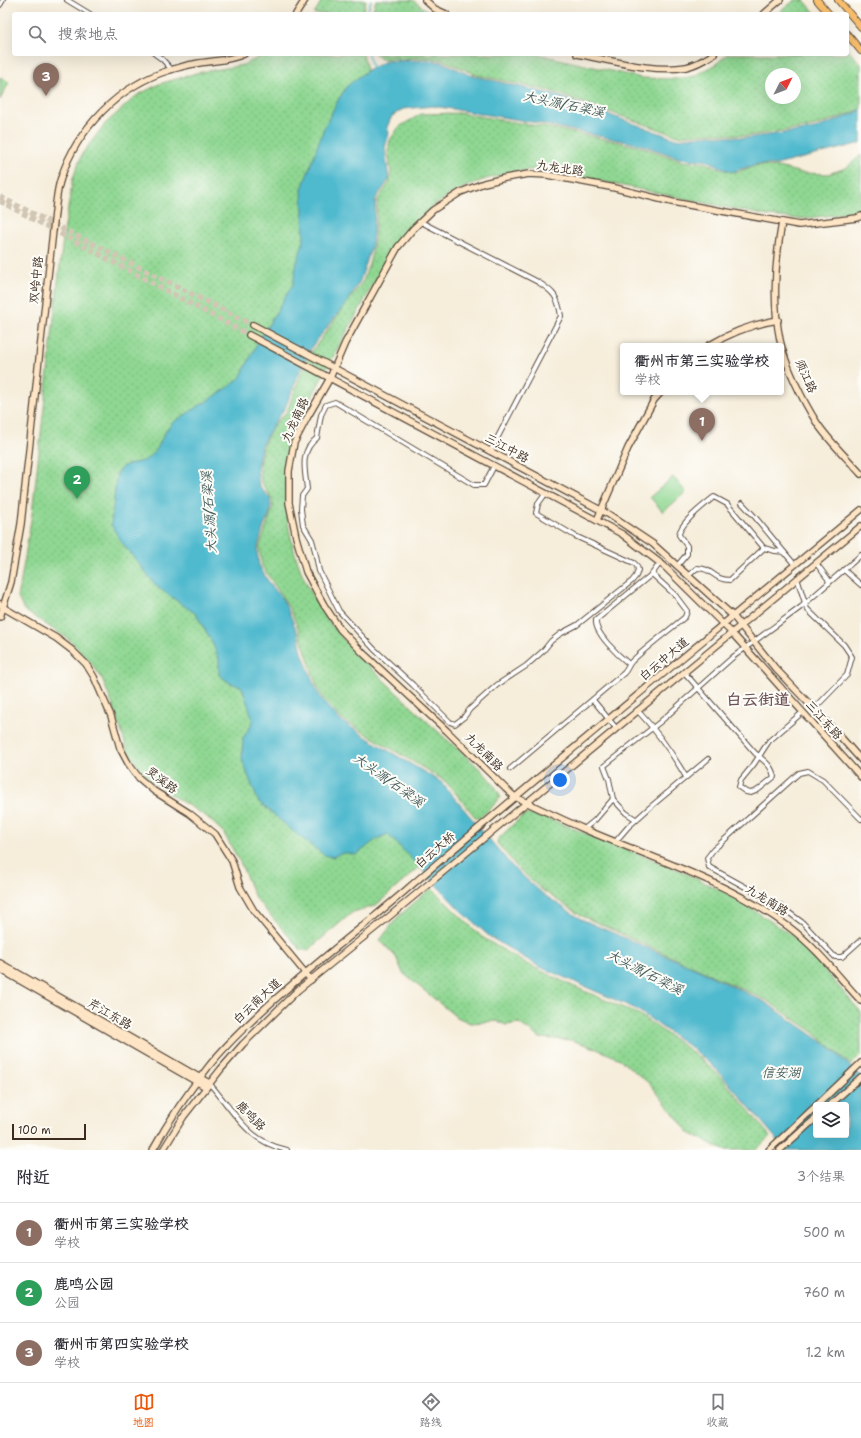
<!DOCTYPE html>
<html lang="zh">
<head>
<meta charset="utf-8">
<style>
	body { margin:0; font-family:"Shantell Sans","LXGW WenKai TC",sans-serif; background:#f7f7f7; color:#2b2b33 }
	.controls { position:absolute; right:12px; bottom:12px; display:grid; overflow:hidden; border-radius:4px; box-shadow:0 4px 16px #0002 }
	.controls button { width:36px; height:36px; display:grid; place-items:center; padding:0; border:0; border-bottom:1px solid #e1e1e2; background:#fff; color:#2b2b33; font:20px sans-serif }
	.compass { position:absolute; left:765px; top:68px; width:36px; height:36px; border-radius:50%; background:#fff; box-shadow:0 4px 16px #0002; rotate:48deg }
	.scale { position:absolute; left:12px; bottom:10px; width:74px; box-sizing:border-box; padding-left:4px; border:2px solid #3b2a1e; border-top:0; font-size:11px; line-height:14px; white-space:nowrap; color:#3b2a1e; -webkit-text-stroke:3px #fdfcf7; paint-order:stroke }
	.you { position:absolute; left:560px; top:780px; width:14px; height:14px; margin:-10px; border:3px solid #fff; border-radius:50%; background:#1a73e8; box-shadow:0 0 0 6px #1a73e833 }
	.badge { display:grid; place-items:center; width:26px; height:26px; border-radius:50%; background:#ea580c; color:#fff; font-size:13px; font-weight:700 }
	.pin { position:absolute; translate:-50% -33px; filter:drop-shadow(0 1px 2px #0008) }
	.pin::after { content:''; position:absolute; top:21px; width:14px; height:12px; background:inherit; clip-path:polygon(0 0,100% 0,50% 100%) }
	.popup { position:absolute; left:620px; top:343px; width:164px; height:52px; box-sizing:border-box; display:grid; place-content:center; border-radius:4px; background:#fff; filter:drop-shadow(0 1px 3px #0005); font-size:13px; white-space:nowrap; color:#7c7c81 }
	.popup b { font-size:15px; color:#2b2b33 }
	.popup::after { content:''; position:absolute; left:50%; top:100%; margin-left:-8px; border:8px solid transparent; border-top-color:#fff }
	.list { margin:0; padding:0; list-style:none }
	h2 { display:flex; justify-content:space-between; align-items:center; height:52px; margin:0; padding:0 16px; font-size:17px }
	h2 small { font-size:13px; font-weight:400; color:#7c7c81 }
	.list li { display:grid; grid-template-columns:26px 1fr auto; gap:12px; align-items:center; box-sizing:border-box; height:60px; padding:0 16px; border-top:1px solid #e1e1e2 }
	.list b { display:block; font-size:15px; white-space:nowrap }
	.list p { margin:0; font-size:13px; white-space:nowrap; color:#7c7c81 }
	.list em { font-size:13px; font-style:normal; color:#7c7c81 }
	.icon { flex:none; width:22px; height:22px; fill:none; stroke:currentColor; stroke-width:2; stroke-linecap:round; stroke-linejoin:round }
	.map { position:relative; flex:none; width:861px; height:1150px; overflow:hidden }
	.search { position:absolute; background:#fff; box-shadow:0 4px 16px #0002; left:12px; right:12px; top:12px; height:44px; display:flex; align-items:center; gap:10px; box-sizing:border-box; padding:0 14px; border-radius:4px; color:#7c7c81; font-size:15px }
	.sheet { height:232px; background:#fff }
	nav { display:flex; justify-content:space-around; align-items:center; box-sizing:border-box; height:56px; border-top:1px solid #e1e1e2; background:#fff; font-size:11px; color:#7c7c81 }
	nav a { display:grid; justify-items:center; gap:2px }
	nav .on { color:#ea580c }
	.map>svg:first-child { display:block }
</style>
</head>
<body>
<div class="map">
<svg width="861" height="1150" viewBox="0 0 861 1150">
	<defs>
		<pattern id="grass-dots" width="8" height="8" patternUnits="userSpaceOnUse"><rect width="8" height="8" fill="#8fd792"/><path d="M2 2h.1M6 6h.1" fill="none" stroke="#7cb97d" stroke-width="1.8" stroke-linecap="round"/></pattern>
	</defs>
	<rect width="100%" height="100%" fill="#fdfcf7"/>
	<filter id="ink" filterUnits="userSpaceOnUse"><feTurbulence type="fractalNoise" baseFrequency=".025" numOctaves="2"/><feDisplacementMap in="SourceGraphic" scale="8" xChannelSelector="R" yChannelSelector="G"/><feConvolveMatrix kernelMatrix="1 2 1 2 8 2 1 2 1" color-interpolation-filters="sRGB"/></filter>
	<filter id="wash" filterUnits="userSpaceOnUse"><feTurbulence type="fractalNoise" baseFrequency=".012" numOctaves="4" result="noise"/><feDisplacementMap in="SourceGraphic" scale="16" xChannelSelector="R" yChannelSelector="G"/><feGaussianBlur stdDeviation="0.9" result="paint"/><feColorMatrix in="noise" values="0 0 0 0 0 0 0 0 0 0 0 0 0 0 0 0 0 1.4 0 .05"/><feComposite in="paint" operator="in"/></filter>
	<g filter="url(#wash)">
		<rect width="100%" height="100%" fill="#f6edda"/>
		<!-- grass -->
		<g fill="url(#grass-dots)" stroke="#658058" fill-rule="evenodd">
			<polygon points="322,0 366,0 363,14 314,14"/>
			<polygon points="376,0 413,0 431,14 372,14"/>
			<polygon points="795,0 804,0 816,14 777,14"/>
			<path d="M847,49L861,64V108L855,112L812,127L746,136L712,133L678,136L550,91L477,75L442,60L428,58L381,59L375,54H537L642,78L677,79L695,76L716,64L728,54H847ZM771,74H795V98H771Z"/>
			<polygon points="266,54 363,54 368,74 306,246 198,612 242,685 380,833 389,832 422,865 375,906 353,912 308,950 301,950 255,898 241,864 223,832 207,817 163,790 144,774 128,752 114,709 102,678 88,659 68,639 24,610 18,598 32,514 63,238 73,178 82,154 104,125 136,96 159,84 196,73 243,65"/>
			<path d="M459,113L556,129L642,147L682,161L707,163L724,170L737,172L758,165L778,167L802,173L828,174L846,168L861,155V208L834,215L799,219L768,216L542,169C504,171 465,182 434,206C401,231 382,267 363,303C347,331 332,359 317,387C310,402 293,428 290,443C281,488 286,537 304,578C320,616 346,643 374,671C397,693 420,715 444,737C457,749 497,780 500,797L495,804L480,818H476L446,782L440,778L353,726L339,717L325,701L317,687L298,628L290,609L262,566L259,548L273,507L272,499L261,482L259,464L264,443L274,425L287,411L301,374L310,354L363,281L370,261L374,243L378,199L389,183L391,172L388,151L390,140L399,127L421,114Z"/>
			<polygon points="527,814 544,817 674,868 731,895 796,938 861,1012 861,1055 851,1065 813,1032 766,1000 580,915 542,890 516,866 497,843 498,839 521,817"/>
			<polygon points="431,888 482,937 523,962 573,986 640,1015 695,1054 721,1077 770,1136 756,1150 724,1150 689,1133 651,1085 623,1062 620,1059 592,1047 571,1040 540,1038 519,1023 506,1025 496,1021 470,1023 455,1016 403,973 396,957 380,940 398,917"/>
		</g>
		<!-- garden -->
		<g fill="#8fd792" stroke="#658058">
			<polygon points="0,77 9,82 0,100"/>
			<polygon points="673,477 686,492 663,512 650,497"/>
		</g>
		<!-- water -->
		<path fill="#50b9ce" stroke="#467276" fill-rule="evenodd" d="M428,60L442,62L470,75L555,95L676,139L710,135L746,138L814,129L855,113L861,109V143L776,165L758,164L731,172L709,161L679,158L642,145L532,122L433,106L403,109L392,116L387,127L389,133L385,148L389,180L376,198L372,245L360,281L345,305L313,345L302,366L285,408L273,425L262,444L257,467L259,486L270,498L271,506L269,516L264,526L257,550L259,565L268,581L283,600L289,612L299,637L302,652L315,687L324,703L340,720L374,742L441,782L512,866L543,894L581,919L699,970L765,1002L827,1045L861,1076V1150H786L718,1071L693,1049L636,1009L538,966L490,937L460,910L388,834L377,839L356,855C347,852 342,852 333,857L324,855L295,833L258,801L242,760L243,738L250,727L253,720L242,687L230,683L219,675V659L211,640L196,614L157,587L120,540L111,524L117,473L123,466L146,460L157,449L164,434L172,423L229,387L240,378L257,344L293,284L297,262L304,240L302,189L324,128L337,102L347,86L369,69L386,61ZM816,1105H846V1135H816Z"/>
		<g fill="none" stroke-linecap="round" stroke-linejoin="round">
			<!-- stream -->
			<g stroke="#50b9ce" stroke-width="1.5">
				<polyline points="367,14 371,0"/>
				<polyline points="368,54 372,67"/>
			</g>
		</g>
	</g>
	<g filter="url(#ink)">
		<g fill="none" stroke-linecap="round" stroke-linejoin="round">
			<!-- secondary-tunnel -->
			<g stroke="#d1c6b4" stroke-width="5.5" stroke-dasharray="5.5 3" stroke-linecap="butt">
				<polyline points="0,197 253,325"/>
				<polyline points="0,201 249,335"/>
			</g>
			<!-- street casing -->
			<g stroke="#57473a" stroke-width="6">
				<g id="street">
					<polyline points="67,0 90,14"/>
					<polyline points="0,5 3,0"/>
					<polyline points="155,54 162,59 172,70"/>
					<path d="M421,222L538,282C554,292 558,297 561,316L490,452"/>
					<path d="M494,466L484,485H474L335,402L326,405L321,415L317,438C299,452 305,470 307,489L302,496L301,509L303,525L312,540L315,551L319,571L339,611L374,649L413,685L450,722L455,724L464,717L470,709L497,685L526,666L543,651L551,641L560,634L577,625L632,581L636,576L638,570L637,566L634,563L575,536L536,513L538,504L546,493"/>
					<polyline points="742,503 755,517 784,552"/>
					<polyline points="816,563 828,579 829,583"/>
					<path d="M677,566L687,554V546L679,535C680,523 704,505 714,497L727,504L764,548L775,551L784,552L795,565"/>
					<polyline points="844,570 861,585"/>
					<path d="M688,576L697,568C713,568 713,580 730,580L764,548"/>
					<polyline points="797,578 807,609 844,645 852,657 847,675 814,709"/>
					<path d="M629,664C619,656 594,633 596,620L652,574L660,563"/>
					<path d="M684,672L755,753C764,761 772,765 774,777L758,790L751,793L746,792L739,787L741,780L754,764L769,741L803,712"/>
					<polyline points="593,700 616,728"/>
					<path d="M637,710C657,731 672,753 686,777"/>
					<path d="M510,769L624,673C628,669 628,665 632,661C649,645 667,632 685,617L687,611L675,595L652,574"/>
					<polyline points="861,819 823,780 808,771 799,773 713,850 707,858 709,867 780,906 803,923 835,957 842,957 861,940"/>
					<polyline points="637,820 626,813 613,799 609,779 604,766 660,722 733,657 801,607 861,555"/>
					<polyline points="584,829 595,820 613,799"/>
					<polyline points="616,841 628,827 648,809 708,759"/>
					<polyline points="769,914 780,906"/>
					<path d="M209,1083C235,1112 246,1141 287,1150"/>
				</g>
			</g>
			<!-- secondary casing -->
			<g stroke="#57473a" stroke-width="8">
				<g id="secondary">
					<polyline points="425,0 435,9 446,14"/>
					<polyline points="296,14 305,0"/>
					<polyline points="764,14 780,0"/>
					<path d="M577,54C610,60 653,73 686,67C696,65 706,59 714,54"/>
					<path d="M861,216L857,218L799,225L672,202L615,188L547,175L529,174L505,178L484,183L461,192L433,210L413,229L398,247L345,343L330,378L307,418L294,443L289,471V503L296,537L306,572L324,605L340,629L363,653L447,731L506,789L515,797C538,808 561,819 584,829C654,859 727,881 789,927C817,948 838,976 861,1001"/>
					<path d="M782,222C775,261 772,301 780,340C785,365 803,401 817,423C828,440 847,458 861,474"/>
					<polyline points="253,325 608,514 653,544 733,616 775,668 837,733 861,760"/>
					<polyline points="249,335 622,534 664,566 732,633 861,777"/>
					<path d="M708,346C730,333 752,324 778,320"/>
					<polyline points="597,520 628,448 654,400 661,392"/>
					<polyline points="0,604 4,608 56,638 73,651 86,664 94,677 111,716 120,748 128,763 139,778 154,791 189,813 215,834 232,861 240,887 254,911 311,980"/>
					<path d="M0,617L11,582L21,524L56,203C57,195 58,186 61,178C77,129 119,85 170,70C178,68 186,65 194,64C212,60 226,62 244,54"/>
					<polyline points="0,963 209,1083"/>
					<polyline points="0,969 206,1087"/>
					<polyline points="817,1105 861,1063"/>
					<polyline points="830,1105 861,1077"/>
					<path d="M153,1150C169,1120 188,1092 209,1066C224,1047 242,1030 259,1014C306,970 357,932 406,890C556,761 709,636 861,510"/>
					<polyline points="163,1150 184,1116 221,1069 243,1044 298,990 385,920 861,526"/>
					<polyline points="769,1150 816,1106"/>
					<polyline points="780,1150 816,1118"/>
				</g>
			</g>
			<!-- primary casing -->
			<g stroke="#57473a" stroke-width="8">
				<g id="primary">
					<polyline points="817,0 829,14"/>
					<polyline points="838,0 861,27"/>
					<polyline points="847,34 861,51"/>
				</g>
			</g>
			<!-- street -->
			<use href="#street" stroke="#fff" stroke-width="4"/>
			<!-- secondary -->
			<use href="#secondary" stroke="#fde5c5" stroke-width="5.5"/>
			<!-- primary -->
			<use href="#primary" stroke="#f9bf6d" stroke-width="6"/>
		</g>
	</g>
	<g text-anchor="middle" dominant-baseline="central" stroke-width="4" stroke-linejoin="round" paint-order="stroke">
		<!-- street labels -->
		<g font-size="12" fill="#3b2a1e" stroke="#fdfcf7">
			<text transform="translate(560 168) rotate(8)">九龙北路</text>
			<text transform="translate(36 280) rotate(-84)">双岭中路</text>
			<text transform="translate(806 376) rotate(66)">须江路</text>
			<text transform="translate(295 420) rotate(-65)">九龙南路</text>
			<text transform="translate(507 448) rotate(28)">三江中路</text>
			<text transform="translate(664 659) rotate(-40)">白云中大道</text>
			<text transform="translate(824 720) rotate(48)">三江东路</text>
			<text transform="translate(484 752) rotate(45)">九龙南路</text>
			<text transform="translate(162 780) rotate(38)">灵溪路</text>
			<text transform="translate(435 850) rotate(-41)">白云大桥</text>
			<text transform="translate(767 900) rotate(32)">九龙南路</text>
			<text transform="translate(257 1001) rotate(-43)">白云南大道</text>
			<text transform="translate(110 1014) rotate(30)">芹江东路</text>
			<text transform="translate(251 1116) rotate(46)">鹿鸣路</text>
		</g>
		<!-- water labels -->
		<g font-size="13" font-style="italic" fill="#425c5c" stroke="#fdfcf7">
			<text transform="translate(564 104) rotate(12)">大头源/石梁溪</text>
			<text transform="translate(209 512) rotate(-94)">大头源/石梁溪</text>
			<text transform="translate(389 780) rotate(35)">大头源/石梁溪</text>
			<text transform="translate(645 972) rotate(27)">大头源/石梁溪</text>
			<text x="781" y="1072">信安湖</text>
		</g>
		<!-- district labels -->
		<g font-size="16" font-weight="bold" fill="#6d5255" stroke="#fdfcf7">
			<text x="758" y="699">白云街道</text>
		</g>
	</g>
</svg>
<div class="controls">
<button><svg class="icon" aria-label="layers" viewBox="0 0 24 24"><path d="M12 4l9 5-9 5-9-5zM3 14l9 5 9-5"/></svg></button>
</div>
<svg class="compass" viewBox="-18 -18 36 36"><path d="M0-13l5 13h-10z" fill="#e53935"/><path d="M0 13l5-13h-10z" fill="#7c7c81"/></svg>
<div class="scale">100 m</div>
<div class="you"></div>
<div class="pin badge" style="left:702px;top:441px;background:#8d6e63">1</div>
<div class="popup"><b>衢州市第三实验学校</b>学校</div>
<div class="pin badge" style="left:77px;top:499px;background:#2e9e5b">2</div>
<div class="pin badge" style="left:46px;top:96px;background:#8d6e63">3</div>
<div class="search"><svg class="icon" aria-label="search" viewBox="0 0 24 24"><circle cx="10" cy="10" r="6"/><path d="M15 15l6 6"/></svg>搜索地点</div>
</div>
<section class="sheet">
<h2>附近<small>3个结果</small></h2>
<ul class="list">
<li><span class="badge" style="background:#8d6e63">1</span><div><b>衢州市第三实验学校</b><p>学校</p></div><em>500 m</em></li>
<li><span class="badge" style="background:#2e9e5b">2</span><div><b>鹿鸣公园</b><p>公园</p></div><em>760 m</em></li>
<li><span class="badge" style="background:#8d6e63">3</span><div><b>衢州市第四实验学校</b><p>学校</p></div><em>1.2 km</em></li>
</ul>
</section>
<nav>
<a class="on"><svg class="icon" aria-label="map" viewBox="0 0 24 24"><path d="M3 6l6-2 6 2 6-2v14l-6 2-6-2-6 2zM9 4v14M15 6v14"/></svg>地图</a>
<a><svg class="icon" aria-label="directions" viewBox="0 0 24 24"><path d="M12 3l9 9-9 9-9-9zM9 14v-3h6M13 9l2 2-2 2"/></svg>路线</a>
<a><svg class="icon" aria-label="saved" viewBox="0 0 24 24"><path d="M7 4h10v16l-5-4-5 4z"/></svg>收藏</a>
</nav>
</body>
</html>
